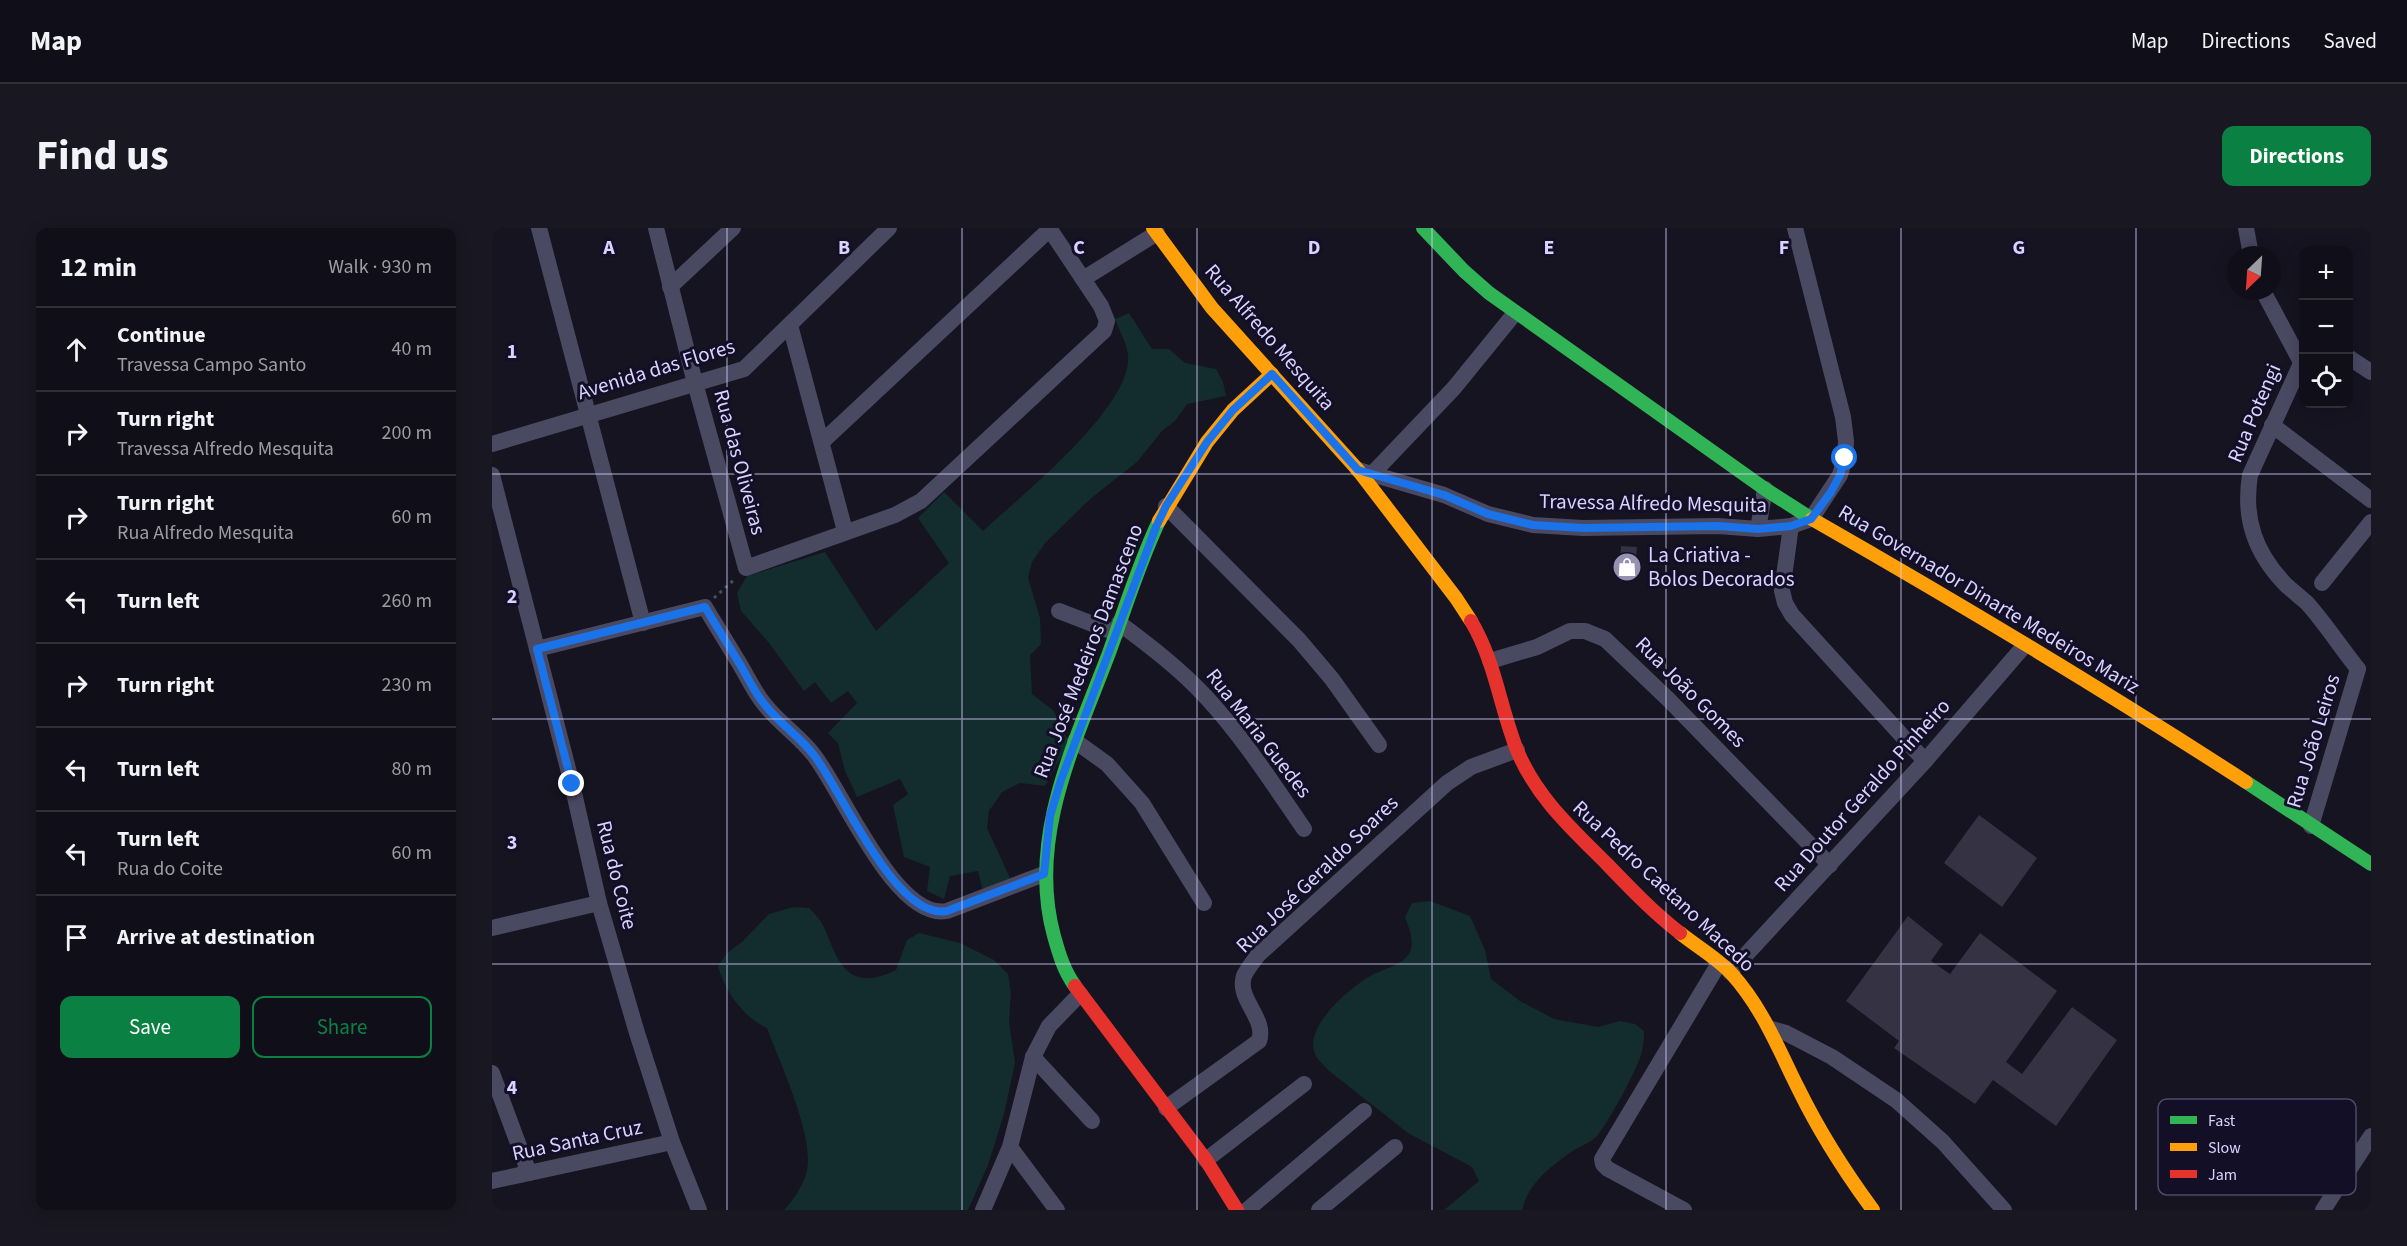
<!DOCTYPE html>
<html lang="en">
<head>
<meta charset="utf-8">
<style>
	body { margin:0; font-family:"Source Sans 3",sans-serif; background:#191822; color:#f1f3f6 }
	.controls { position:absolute; right:18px; top:18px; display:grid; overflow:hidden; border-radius:12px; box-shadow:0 3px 15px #0003 }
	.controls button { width:54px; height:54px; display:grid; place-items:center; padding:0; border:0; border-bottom:2px solid #302f38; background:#100f19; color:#f1f3f6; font:30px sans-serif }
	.compass { position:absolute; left:1735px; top:18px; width:54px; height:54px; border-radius:50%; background:#100f19; box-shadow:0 3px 15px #0003; rotate:205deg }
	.stop { position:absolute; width:18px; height:18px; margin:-14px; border:4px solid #1a73e8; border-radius:50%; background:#fff }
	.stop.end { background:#1a73e8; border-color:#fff; box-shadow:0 2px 6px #0008 }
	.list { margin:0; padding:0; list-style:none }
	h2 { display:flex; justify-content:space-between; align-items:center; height:78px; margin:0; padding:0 24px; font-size:26px }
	h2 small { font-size:20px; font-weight:400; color:#9c9ca2 }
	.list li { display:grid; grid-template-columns:39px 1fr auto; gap:18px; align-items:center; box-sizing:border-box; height:84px; padding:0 24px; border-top:2px solid #302f38 }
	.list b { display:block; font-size:22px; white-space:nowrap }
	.list p { margin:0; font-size:20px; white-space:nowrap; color:#9c9ca2 }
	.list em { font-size:20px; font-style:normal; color:#9c9ca2 }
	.actions { display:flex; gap:12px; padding:18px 24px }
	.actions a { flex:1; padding:14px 0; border:2px solid #0b8043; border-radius:12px; text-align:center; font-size:21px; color:#0b8043 }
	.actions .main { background:#0b8043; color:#fff }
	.icon { flex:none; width:33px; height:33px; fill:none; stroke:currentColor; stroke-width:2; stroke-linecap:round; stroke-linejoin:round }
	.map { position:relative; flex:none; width:1879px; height:982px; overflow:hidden; border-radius:12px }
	header { display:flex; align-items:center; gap:36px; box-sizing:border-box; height:84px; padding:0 30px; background:#100f19; border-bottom:2px solid #302f38 }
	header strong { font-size:28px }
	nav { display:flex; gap:33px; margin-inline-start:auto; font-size:21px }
	.intro { display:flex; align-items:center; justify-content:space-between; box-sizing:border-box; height:144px; padding:0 36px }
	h1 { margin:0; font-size:42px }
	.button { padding:15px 27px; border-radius:12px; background:#0b8043; color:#fff; font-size:21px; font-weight:700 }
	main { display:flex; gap:36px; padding:0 36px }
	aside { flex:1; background:#100f19; border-radius:12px; box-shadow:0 3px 15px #0003 }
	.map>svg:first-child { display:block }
</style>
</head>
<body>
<header>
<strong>Map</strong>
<nav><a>Map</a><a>Directions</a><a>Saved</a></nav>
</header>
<div class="intro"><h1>Find us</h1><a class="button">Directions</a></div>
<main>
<aside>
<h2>12 min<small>Walk · 930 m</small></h2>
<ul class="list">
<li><svg class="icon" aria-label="ahead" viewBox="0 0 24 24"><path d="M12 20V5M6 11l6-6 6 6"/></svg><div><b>Continue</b><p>Travessa Campo Santo</p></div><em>40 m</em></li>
<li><svg class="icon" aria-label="right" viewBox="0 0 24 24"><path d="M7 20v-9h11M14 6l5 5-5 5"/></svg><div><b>Turn right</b><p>Travessa Alfredo Mesquita</p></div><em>200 m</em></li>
<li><svg class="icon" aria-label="right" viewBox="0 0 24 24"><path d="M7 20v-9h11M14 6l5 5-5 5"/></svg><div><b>Turn right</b><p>Rua Alfredo Mesquita</p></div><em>60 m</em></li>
<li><svg class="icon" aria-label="left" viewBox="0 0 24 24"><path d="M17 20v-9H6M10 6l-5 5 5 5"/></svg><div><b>Turn left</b></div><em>260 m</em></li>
<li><svg class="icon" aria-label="right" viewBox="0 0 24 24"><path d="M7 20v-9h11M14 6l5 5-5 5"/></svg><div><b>Turn right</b></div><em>230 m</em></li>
<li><svg class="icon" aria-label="left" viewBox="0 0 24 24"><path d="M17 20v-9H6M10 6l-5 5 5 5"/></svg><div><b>Turn left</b></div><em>80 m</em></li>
<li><svg class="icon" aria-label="left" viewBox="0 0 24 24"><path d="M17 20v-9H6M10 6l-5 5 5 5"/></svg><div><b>Turn left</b><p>Rua do Coite</p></div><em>60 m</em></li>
<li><svg class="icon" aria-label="arrive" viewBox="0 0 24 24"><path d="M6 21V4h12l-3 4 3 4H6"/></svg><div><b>Arrive at destination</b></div></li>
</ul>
<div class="actions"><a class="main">Save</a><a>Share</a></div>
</aside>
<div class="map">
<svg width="1879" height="982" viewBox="0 0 1879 982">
	<rect width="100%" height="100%" fill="#161421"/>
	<!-- green -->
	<g fill="#132c2d">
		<path d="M637,85L660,121H677L693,135L724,141L731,154L734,168L695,176L684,192L670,203L645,234L598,271L553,315L540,334L536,350L548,390L549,416L538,427L540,466L562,483L577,515L553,558L528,555L510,564L497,583L495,600L518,650L491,663L486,643L458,648L452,671L435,663L438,639L412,629L401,577L416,566L408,551L365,569L353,543L346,515L336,505L365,475L356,463L339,475L323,454L312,463L277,415L249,383L245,365L255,348L333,324L384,403L457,335L426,290L452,264L491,303C531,266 629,188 636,135C638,121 628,104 623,91Z"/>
		<path d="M938,673L978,688L993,722L999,751L1028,773L1062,791L1106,799L1128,793L1143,796L1152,803C1152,813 1151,821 1148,830C1142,846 1114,900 1103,910C1096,916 1086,919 1079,924C1058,939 1036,956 1030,982H952L987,953L980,939L916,905L836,842C831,836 824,831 822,823C814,797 858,760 878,748C890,741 915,737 919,721C922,711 916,698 913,689L920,675Z"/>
		<path d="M301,679L317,680C321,684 326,689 329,694C339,710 344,741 364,748C377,754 393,747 404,742L415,712L427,705L468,715L502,732L516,746L519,765L517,794L523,835L512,886L496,937L476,982H292C301,973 313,955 315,942C322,907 288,835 275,800C250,788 234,765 226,738L235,725L251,713L277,686Z"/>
	</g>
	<!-- building -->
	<g fill="#343243">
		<polygon points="1129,318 1145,319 1142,351 1127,349"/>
		<polygon points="1487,587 1545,630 1510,679 1452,635"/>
		<polygon points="1416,688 1451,716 1439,733 1458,746 1488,705 1565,763 1514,834 1530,846 1580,779 1625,812 1564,898 1501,852 1483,876 1402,820 1407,813 1354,773"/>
	</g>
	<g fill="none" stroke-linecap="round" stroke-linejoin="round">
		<!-- path -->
		<polyline stroke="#44505f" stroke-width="3" stroke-dasharray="3 4.5" stroke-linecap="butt" points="222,370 244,350"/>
		<!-- street -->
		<g stroke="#4a4962" stroke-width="16">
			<polyline points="47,0 151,395"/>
			<polyline points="164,0 203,155 254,340 403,287 429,273 612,103 615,93 609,78 557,0"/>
			<polyline points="1754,0 1759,27"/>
			<polyline points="591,51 665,5"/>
			<polyline points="178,59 241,0"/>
			<polyline points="1771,63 1809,134"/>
			<polyline points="298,97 353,303"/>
			<path d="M1812,129L1758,247C1751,291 1763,325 1794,357C1801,363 1808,369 1815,375C1833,395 1849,420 1866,441"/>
			<polyline points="1856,129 1879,144"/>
			<polyline points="1780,197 1879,272"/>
			<polyline points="330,214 558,1"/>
			<polyline points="0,216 252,141 397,0"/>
			<polyline points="866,242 952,267 996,286 1041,297 1091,300 1226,298 1266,301 1299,298 1319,291 1348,247 1353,230 1354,213 1351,189 1303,0"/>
			<polyline points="881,245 962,160 1023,85"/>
			<polyline points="0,247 80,556 107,675 145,805 180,914 207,982"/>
			<polyline points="674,278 807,412 840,451 887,517"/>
			<polyline points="1299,298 1290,363 1293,375 1300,387 1433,533"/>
			<polyline points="1266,301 1273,261"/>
			<polyline points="1830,355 1879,294"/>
			<polyline points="567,383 624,405"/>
			<path d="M627,395C658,418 688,441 714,469C751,509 781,556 812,601"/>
			<path d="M45,421L213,379C223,396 234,413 244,430C254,445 261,463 273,477C287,495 307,508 321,526C349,560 403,693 455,683L552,646"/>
			<polyline points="998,433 1045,419 1078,403 1093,403 1113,411 1177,472 1338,637"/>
			<polyline points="583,513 615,536 650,575 712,675"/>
			<polyline points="1819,598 1866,441"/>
			<polyline points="0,700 107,675"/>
			<polyline points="1238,744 1433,533 1533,417"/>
			<polyline points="1279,801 1294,805 1340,829 1404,872 1451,914 1512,982"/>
			<polyline points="541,829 600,893"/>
			<polyline points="0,845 37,945"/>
			<path d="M674,880L767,813C775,790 744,771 752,748C755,741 761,734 766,727L955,555L979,539L1025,522"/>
			<polyline points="518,919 565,982"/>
			<polyline points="714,932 812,856"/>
			<polyline points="0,953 180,914"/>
			<polyline points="491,982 518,919 541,829 557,798 588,766"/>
			<polyline points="755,982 872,883"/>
			<polyline points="827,982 903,919"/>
			<polyline points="1192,982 1116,941 1111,936 1110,931 1226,737"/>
			<polyline points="1831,982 1879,908"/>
		</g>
		<!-- fast -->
		<g stroke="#30b455" stroke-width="14">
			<polyline points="931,0 972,43 997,65 1273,261 1320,291"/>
			<polyline points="1754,554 1879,636"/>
			<path d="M583,758C572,743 567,726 562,708C535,610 583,515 617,425C633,381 647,335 667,293"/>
		</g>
		<!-- slow -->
		<g stroke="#ff9f0a" stroke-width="14">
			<polyline points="661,0 720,80 866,242 964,370 979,393"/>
			<path d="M1320,291C1467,375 1612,462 1754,554"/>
			<polyline points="667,293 715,214 741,182 780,146"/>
			<path d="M1188,705C1204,718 1225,730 1239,745C1270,779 1286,820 1306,860C1327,903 1353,944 1381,982"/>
		</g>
		<!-- jam -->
		<g stroke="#e5322d" stroke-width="14">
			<path d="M979,393C1003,433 1008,479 1025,522C1044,569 1080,601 1115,636C1138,660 1162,685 1188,705"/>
			<polyline points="583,758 714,932 745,982"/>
		</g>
	</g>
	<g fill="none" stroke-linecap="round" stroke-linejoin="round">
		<!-- route -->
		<path stroke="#1a73e8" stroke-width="8" d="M80,556L45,421L213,379C223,396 234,413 244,430C254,445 261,463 273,477C287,495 307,508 321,526C349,560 403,693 455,683L552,646L558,588L569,552L664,299L674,278L715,214L741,182L780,146L866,242L952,267L996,286L1041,297L1091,300L1226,298L1266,301L1299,298L1319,291L1339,264L1348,247L1353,230"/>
	</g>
	<!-- grid -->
	<path fill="none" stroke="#d9d4ff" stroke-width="1.5" stroke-opacity="0.55" d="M235,0V982M470,0V982M705,0V982M940,0V982M1174,0V982M1409,0V982M1644,0V982M0,246H1879M0,491H1879M0,736H1879"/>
	<!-- icons -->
	<defs>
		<g id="shop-disc" transform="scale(1.5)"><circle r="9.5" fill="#9591b1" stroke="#130f26"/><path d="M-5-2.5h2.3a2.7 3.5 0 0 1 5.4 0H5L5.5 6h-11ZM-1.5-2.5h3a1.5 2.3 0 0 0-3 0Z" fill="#fff"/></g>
	</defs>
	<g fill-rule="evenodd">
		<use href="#shop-disc" x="1135" y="339"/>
	</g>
	<g text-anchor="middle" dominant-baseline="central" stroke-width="6" stroke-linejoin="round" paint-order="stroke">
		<!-- street labels -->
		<g font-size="21" fill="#d9d4ff" stroke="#130f26">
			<text transform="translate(778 109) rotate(49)">Rua Alfredo Mesquita</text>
			<text transform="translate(164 141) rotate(-17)">Avenida das Flores</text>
			<text transform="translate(1762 185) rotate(-67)">Rua Potengi</text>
			<text transform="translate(248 234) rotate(75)">Rua das Oliveiras</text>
			<text transform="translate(1161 275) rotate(1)">Travessa Alfredo Mesquita</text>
			<text transform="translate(1497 371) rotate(31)">Rua Governador Dinarte Medeiros Mariz</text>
			<text transform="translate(596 423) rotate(-69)">Rua José Medeiros Damasceno</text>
			<text transform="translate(1199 464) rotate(45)">Rua João Gomes</text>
			<text transform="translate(767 505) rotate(52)">Rua Maria Guedes</text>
			<text transform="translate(1821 513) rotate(-73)">Rua João Leiros</text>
			<text transform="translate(1370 567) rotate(-48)">Rua Doutor Geraldo Pinheiro</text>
			<text transform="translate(825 646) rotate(-44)">Rua José Geraldo Soares</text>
			<text transform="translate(125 647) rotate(76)">Rua do Coite</text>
			<text transform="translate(1172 658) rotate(43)">Rua Pedro Caetano Macedo</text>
			<text transform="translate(85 912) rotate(-12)">Rua Santa Cruz</text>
		</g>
		<!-- poi labels -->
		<g font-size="21" fill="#d9d4ff" stroke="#130f26" text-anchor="start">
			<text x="1156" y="327">La Criativa -<tspan x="1156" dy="24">Bolos Decorados</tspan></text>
		</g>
	</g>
	<!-- legend -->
	<rect x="1666" y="871" width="198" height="96" rx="9" fill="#130f26" stroke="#4e4a67" stroke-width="1.5"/>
	<rect x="1678" y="888" width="27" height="8" fill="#30b455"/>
	<rect x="1678" y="915" width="27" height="8" fill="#ff9f0a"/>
	<rect x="1678" y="942" width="27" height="8" fill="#e5322d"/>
	<g font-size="16" fill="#d9d4ff">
		<text x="1716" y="898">Fast</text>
		<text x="1716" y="925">Slow</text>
		<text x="1716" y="952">Jam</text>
	</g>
	<g font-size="20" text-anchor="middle" font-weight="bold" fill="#d9d4ff" stroke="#130f26" stroke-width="6" stroke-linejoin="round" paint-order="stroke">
		<text x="117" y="26">A</text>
		<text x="352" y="26">B</text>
		<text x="587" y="26">C</text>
		<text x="822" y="26">D</text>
		<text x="1057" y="26">E</text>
		<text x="1292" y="26">F</text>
		<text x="1527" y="26">G</text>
		<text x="20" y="130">1</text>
		<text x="20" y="375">2</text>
		<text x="20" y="621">3</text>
		<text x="20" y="866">4</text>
	</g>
</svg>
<div class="controls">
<button>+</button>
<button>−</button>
<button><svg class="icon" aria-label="locate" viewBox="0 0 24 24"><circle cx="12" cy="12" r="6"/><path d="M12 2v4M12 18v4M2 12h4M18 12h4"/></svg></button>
</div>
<svg class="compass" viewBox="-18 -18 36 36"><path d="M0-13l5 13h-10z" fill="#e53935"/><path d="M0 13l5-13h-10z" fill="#9c9ca2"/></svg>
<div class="stop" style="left:1353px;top:230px"></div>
<div class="stop end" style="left:80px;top:556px"></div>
</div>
</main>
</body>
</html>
